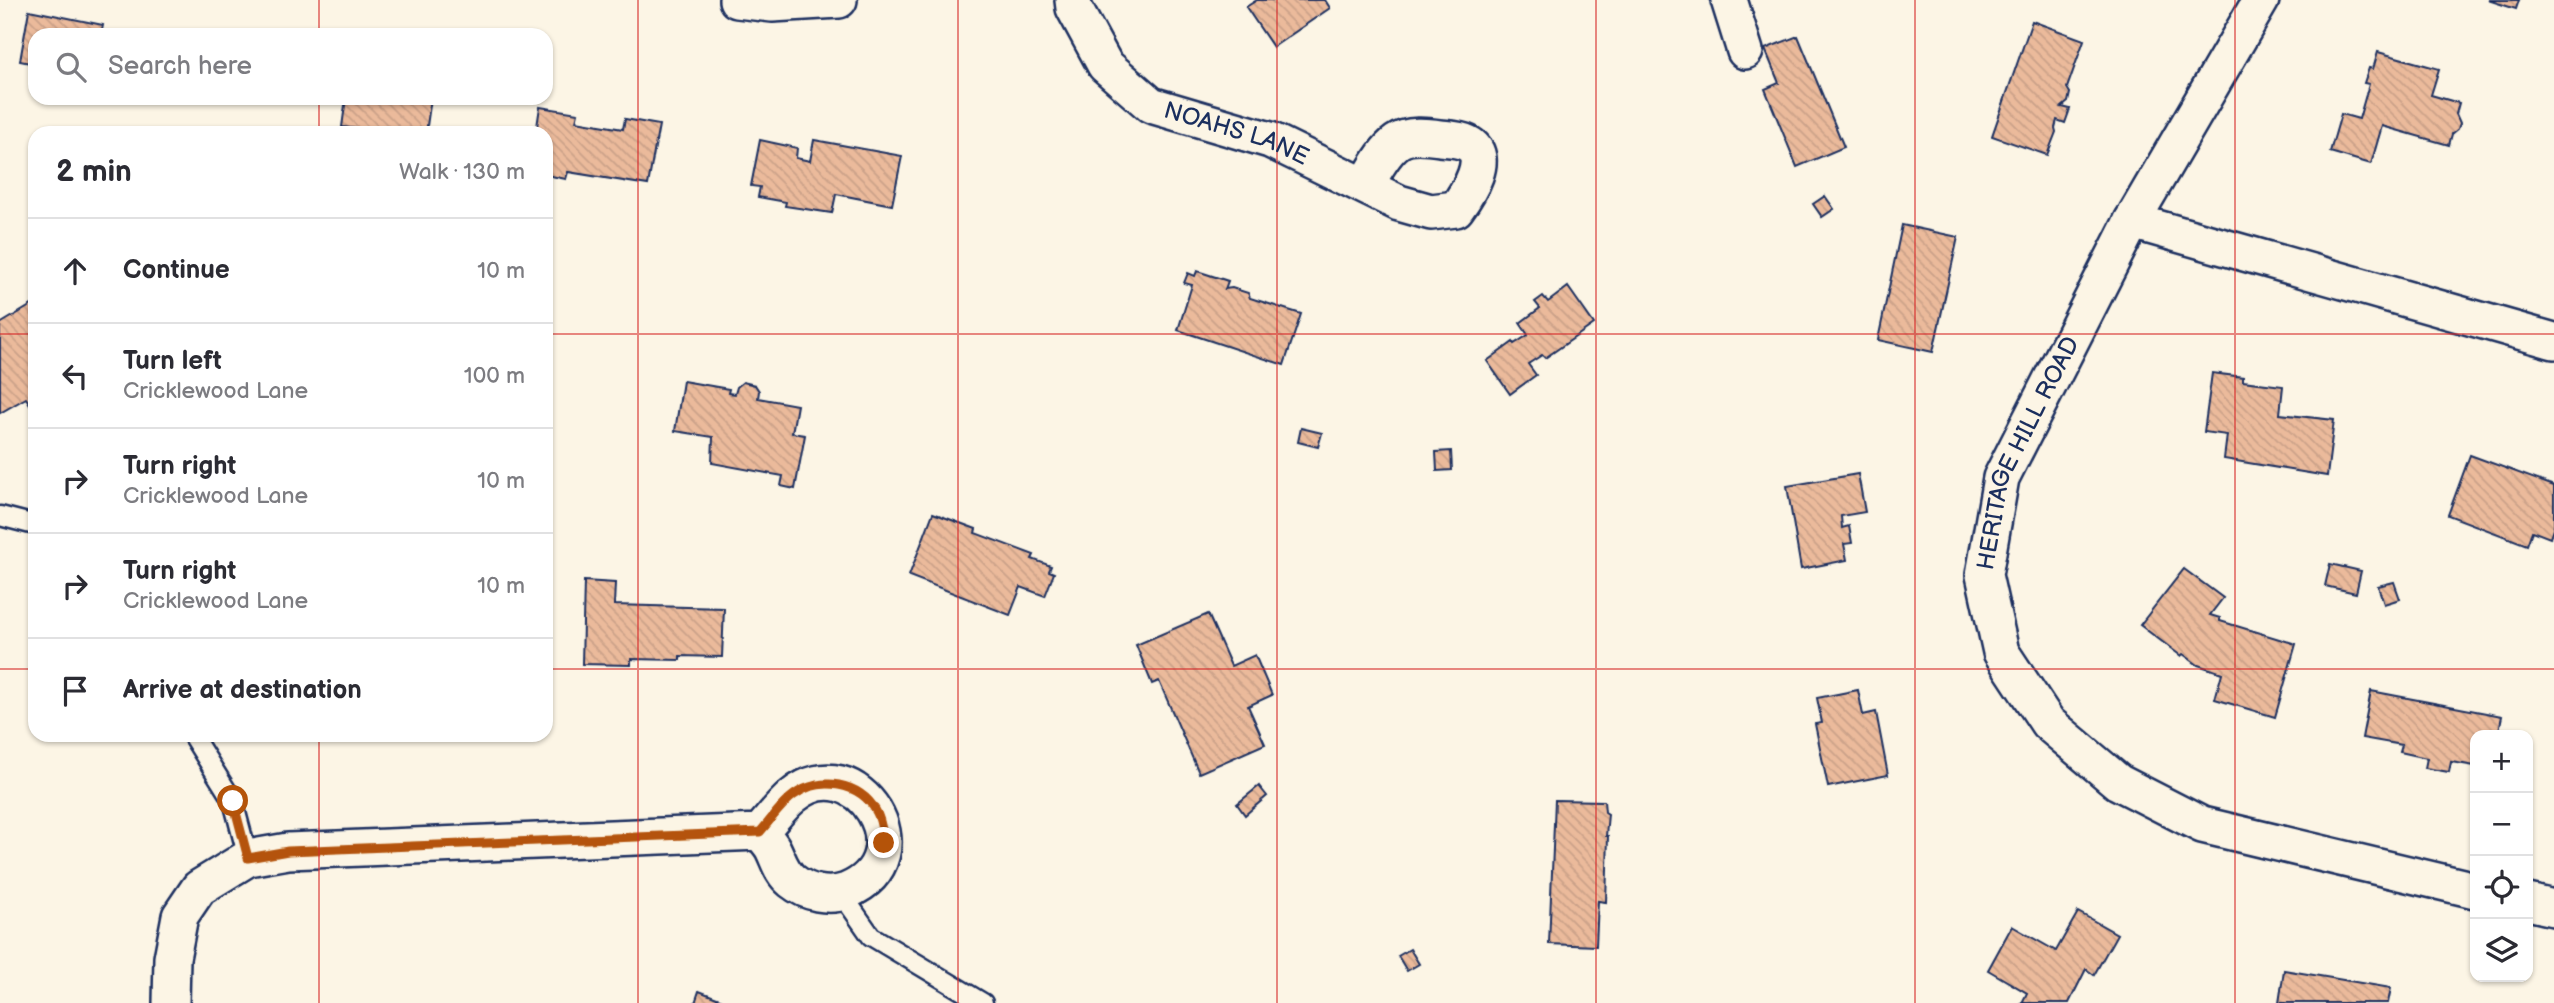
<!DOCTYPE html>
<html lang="en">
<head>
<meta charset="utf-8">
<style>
	body { margin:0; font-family:"Balsamiq Sans",sans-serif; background:#f7f7f7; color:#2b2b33 }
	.controls { position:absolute; right:21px; bottom:21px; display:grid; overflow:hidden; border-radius:14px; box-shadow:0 2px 5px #0004 }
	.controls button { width:63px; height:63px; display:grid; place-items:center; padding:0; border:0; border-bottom:2px solid #e1e1e2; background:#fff; color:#2b2b33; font:35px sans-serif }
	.stop { position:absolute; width:21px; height:21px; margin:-16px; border:5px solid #b45309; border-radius:50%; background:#fff }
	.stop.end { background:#b45309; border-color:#fff; box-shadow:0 2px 7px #0008 }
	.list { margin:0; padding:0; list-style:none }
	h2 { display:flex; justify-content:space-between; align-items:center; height:91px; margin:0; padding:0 28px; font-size:30px }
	h2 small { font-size:23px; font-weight:400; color:#7c7c81 }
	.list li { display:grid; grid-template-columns:46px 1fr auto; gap:21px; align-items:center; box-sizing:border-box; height:105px; padding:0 28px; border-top:2px solid #e1e1e2 }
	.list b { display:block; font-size:26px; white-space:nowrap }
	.list p { margin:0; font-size:23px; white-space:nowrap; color:#7c7c81 }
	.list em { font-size:23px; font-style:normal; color:#7c7c81 }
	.icon { flex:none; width:38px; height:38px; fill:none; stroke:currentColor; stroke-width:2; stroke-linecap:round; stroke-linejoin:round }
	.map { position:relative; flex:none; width:2554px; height:1003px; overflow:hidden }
	.search { position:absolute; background:#fff; box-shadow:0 2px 5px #0004; left:28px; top:28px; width:525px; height:77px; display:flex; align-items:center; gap:18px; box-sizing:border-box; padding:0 24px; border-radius:21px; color:#7c7c81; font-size:26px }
	.panel { position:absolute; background:#fff; box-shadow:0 2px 5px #0004; left:28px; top:126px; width:525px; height:616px; border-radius:21px }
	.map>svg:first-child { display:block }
</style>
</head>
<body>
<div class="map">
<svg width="2554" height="1003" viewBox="0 0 2554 1003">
	<defs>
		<pattern id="building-back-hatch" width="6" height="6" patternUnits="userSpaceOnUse" patternTransform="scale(1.75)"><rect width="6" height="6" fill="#ebba9b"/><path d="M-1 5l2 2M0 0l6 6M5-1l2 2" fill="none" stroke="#c9a088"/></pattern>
	</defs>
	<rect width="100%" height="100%" fill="#fcf5e5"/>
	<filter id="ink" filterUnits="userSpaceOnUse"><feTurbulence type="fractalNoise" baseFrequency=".0143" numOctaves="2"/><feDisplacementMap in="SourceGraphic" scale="14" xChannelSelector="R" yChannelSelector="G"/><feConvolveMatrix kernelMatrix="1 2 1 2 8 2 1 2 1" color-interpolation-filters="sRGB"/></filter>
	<g filter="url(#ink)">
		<!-- building -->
		<g fill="url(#building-back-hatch)" stroke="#1b2f5e" stroke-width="2">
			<polygon points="1257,0 1325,0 1330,8 1273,47 1246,7"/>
			<polygon points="2488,0 2519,0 2516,9"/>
			<polygon points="29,10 103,25 101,35 35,35 35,64 20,61"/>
			<polygon points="2032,21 2084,40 2067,88 2070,93 2068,102 2062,107 2070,109 2065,123 2057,120 2055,128 2056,132 2047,155 1992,136"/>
			<polygon points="1798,36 1844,147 1797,167 1765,89 1779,83 1765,49"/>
			<polygon points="2378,52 2439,69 2431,95 2459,103 2456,114 2460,123 2458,129 2452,134 2449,145 2382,126 2371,164 2330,152 2341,114 2359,119 2369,84 2364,83 2369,68 2373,69"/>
			<polygon points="346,98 431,98 426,133 394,133 342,127"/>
			<polygon points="540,107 578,113 576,121 623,129 625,119 659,125 648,185 568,172 566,179 546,175 546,133 536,133"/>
			<polygon points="760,140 797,148 796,158 810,161 814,140 902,156 892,205 836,194 832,213 785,206 786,202 758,197 760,187 751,186"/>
			<polygon points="1825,196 1834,209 1822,217 1813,204"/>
			<polygon points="1902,225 1958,237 1933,352 1878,340"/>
			<polygon points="1197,271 1228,281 1225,289 1232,288 1248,293 1250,298 1301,314 1284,365 1178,330 1192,285 1184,283 1188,273 1195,276"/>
			<polygon points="1568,287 1594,324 1545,358 1542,355 1528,364 1536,375 1510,394 1487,361 1513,342 1514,344 1528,335 1520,323 1540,308 1535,302 1543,296 1548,302"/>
			<polygon points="35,303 35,412 26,398 0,413 0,324"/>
			<polygon points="2212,373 2243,377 2243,381 2283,386 2280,414 2334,420 2327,476 2224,459 2227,435 2204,432"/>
			<polygon points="683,381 729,389 728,393 735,394 737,387 743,382 755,385 759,391 758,398 797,405 792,433 805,435 795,489 781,486 783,476 712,463 713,437 675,431"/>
			<polygon points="1301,428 1322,433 1318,447 1298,442"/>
			<polygon points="1451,451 1452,470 1437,471 1436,452"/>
			<polygon points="2470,455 2554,486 2554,526 2550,538 2532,531 2527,545 2448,515"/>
			<polygon points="1858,474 1865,512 1841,516 1842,528 1849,526 1852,543 1844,544 1847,560 1801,569 1787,486"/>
			<polygon points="933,513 976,529 975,533 1034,555 1032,559 1051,566 1049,571 1054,573 1045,596 1021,587 1010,615 909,576"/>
			<polygon points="2330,564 2361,571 2356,593 2325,586"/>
			<polygon points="2184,569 2223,598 2210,615 2220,618 2220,621 2296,644 2275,717 2215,699 2222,673 2198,665 2183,654 2181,656 2140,625"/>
			<polygon points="584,581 615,583 614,605 724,608 722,657 680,656 680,660 631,659 631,665 582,664"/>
			<polygon points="2394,582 2400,599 2384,604 2378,586"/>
			<polygon points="1208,614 1231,666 1255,655 1272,695 1248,706 1265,744 1199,773 1159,681 1152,684 1136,645"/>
			<polygon points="1858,690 1863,715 1876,712 1888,775 1828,787 1815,724 1822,723 1817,698"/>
			<polygon points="2371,691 2502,716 2498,735 2475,735 2475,766 2451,762 2449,772 2425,768 2427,758 2400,752 2402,745 2362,738"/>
			<polygon points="1259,786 1267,796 1245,815 1237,804"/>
			<polygon points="1555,800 1604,801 1605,812 1608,814 1606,836 1608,836 1606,902 1598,901 1596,946 1549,944"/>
			<polygon points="2078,912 2117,934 2094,975 2086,969 2069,1003 2022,1003 2027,993 1988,970 2012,926 2056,951"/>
			<polygon points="1410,949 1419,964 1407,971 1398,956"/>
			<polygon points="2284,970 2391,988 2388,1003 2279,1003"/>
			<polygon points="699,991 730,1003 695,1003"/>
		</g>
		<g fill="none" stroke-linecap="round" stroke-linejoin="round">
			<!-- service casing -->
			<g stroke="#1b2f5e" stroke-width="23">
				<g id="service">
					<polyline points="0,516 35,525"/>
					<polyline points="192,735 233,801 248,858"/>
					<polyline points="841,893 871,936 983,1003"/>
				</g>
			</g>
			<!-- minor casing -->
			<g stroke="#1b2f5e" stroke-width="40">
				<g id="minor">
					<polyline points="737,0 772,4 839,0"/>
					<path id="s1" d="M1073,0L1074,8L1105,65L1151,105L1270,140L1399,203L1431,212L1456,209C1467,194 1493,156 1467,143C1459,139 1449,139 1440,138C1427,136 1408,134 1397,142C1383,152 1374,172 1365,186"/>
					<polyline points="1729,0 1745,51"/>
					<polyline points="2132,221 2261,0"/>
					<path id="s2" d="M2475,890L2202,825L2118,782L2048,723L2001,652L1984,575L2001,478L2132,221L2554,341"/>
					<polyline points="2528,902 2554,908"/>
					<path d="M171,1003L172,958L180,916L199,888L248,858L288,851L760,832C771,820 781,806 793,796C856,743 928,857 847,891C828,898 807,893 792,881C781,872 779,861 773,849C770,843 764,837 760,832"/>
				</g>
			</g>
			<!-- service -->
			<use href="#service" stroke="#fcf5e5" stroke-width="18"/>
			<!-- minor -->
			<use href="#minor" stroke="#fcf5e5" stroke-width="35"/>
		</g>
	</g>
	<g fill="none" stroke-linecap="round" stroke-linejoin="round" filter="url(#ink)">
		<!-- route -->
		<path stroke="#b45309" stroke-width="9" d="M233,801L248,858L288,851L760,832C771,820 781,804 794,795C820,776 860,782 876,811C882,821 882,832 884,843"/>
	</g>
	<!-- grid -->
	<path fill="none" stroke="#d62828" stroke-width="2" stroke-opacity="0.55" d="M319,0V35M638,0V1003M958,0V1003M1277,0V1003M1596,0V1003M1915,0V1003M2235,0V1003M319,98V133M0,334H35M546,334H2554M0,669H35M546,669H2554M319,735V1003"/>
	<g text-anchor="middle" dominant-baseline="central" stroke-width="6" stroke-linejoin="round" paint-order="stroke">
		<!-- street labels -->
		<g font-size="24" fill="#1b2f5e" stroke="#fcf5e5">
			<text stroke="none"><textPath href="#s1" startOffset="224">NOAHS LANE</textPath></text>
			<text stroke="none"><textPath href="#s2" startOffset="761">HERITAGE HILL ROAD</textPath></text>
		</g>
	</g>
</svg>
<div class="controls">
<button>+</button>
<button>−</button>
<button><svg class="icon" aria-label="locate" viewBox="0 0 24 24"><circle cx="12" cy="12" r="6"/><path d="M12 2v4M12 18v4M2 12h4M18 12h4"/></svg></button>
<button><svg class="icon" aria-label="layers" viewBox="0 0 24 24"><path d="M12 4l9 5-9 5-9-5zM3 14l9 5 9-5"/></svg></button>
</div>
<div class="stop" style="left:233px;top:801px"></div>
<div class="stop end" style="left:884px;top:843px"></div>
<div class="search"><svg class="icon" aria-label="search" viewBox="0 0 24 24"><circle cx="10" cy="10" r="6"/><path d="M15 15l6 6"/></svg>Search here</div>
<section class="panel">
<h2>2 min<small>Walk · 130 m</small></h2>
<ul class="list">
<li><svg class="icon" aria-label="ahead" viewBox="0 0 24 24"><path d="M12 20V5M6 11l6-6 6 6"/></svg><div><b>Continue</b></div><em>10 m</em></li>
<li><svg class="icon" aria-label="left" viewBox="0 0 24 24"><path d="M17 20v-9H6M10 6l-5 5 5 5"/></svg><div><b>Turn left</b><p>Cricklewood Lane</p></div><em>100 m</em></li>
<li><svg class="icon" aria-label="right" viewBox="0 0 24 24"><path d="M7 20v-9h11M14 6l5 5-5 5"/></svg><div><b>Turn right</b><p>Cricklewood Lane</p></div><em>10 m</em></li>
<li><svg class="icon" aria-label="right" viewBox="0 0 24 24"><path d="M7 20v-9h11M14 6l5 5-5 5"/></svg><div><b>Turn right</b><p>Cricklewood Lane</p></div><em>10 m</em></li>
<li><svg class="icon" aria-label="arrive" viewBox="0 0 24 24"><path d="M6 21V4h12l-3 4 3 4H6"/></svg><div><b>Arrive at destination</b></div></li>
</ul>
</section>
</div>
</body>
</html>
